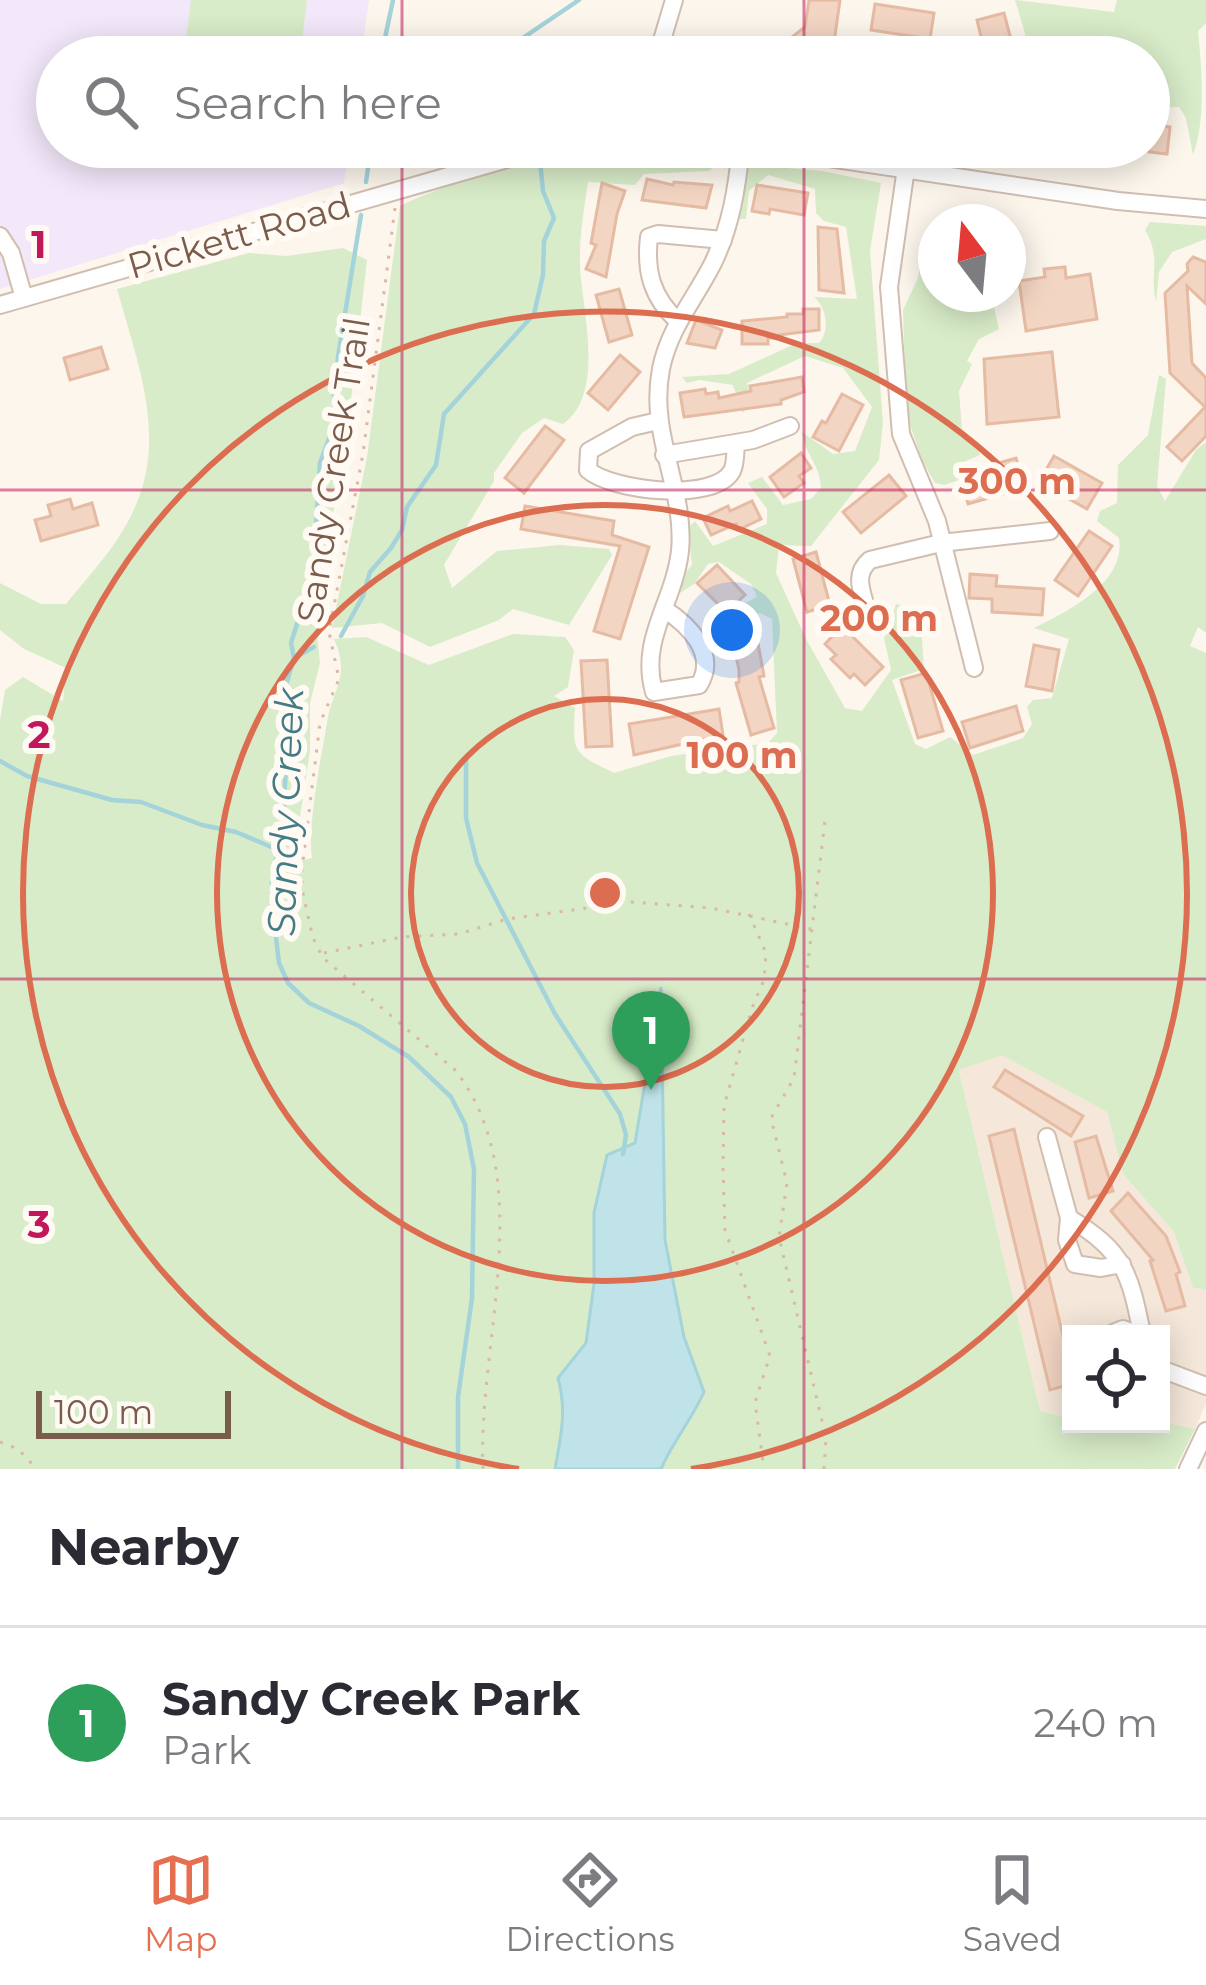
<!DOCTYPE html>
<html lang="en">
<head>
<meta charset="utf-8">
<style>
	body { margin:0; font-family:Montserrat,sans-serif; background:#f2f2f3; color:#2b2b33 }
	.controls { position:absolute; right:36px; bottom:36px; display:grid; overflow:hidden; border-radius:0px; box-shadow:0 6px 30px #0003 }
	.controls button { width:108px; height:108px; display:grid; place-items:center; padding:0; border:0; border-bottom:3px solid #e1e1e2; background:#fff; color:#2b2b33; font:60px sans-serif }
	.compass { position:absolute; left:918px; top:204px; width:108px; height:108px; border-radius:50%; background:#fff; box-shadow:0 6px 30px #0003; rotate:344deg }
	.scale { position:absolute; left:36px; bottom:30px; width:195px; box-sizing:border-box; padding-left:12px; border:6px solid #7a5c4d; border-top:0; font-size:33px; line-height:42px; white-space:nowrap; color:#7a5c4d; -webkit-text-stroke:9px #fffaf3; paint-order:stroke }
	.you { position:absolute; left:732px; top:630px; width:42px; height:42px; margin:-30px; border:9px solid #fff; border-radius:50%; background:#1a73e8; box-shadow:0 0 0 18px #1a73e833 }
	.badge { display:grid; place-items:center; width:78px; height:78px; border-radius:50%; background:#e76f51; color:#fff; font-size:39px; font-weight:700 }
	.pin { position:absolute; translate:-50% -99px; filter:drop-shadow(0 3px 6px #0008) }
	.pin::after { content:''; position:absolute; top:63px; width:42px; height:36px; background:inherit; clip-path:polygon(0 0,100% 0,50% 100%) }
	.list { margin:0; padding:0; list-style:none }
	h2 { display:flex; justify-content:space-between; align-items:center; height:156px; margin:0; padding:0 48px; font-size:51px }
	h2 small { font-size:39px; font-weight:400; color:#7c7c81 }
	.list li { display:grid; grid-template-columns:78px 1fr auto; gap:36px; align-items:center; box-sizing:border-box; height:192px; padding:0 48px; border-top:3px solid #e1e1e2 }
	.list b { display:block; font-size:45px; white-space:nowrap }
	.list p { margin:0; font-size:39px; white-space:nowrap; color:#7c7c81 }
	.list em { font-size:39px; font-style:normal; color:#7c7c81 }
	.icon { flex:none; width:66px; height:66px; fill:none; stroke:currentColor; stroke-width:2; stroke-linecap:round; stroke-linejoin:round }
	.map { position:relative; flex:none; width:1206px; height:1469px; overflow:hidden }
	.search { position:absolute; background:#fff; box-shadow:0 6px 30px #0003; left:36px; right:36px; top:36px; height:132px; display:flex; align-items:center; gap:30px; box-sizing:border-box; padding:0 42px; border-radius:66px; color:#7c7c81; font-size:45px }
	.sheet { height:348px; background:#fff }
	nav { display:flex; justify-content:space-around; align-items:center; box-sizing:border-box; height:168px; border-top:3px solid #e1e1e2; background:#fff; font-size:33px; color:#7c7c81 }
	nav a { display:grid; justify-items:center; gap:6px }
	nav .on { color:#e76f51 }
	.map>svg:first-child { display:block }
</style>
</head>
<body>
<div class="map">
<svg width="1206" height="1469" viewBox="0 0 1206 1469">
	<rect width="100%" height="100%" fill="#fdf6ec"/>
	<!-- residential -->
	<polygon fill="#f5e8da" points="1002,1054 1107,1112 1123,1174 1174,1232 1193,1288 1206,1290 1206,1403 1195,1430 1161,1423 1161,1334 1071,1334 1071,1419 1040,1411 959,1069"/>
	<!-- education -->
	<polygon fill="#f3e8fa" points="0,0 369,0 361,57 57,57 57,147 349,147 344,183 0,289"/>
	<!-- green -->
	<g fill="#d8ecc9">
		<polygon points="191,0 307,0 300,57 184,57"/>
		<path d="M1015,0L1114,12L1117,0H1206V23L1198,31C1202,70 1206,119 1193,155L1186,118L1179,107L1149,108V57H1032Z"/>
		<path d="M664,151L711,157L715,166L709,171L644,174L635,185L588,182C584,210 579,238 580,266C582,310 606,394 563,424L544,418L522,433L494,473V481L444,565L452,588L497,551L560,545L609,549L612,555L569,625L513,609L499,620L430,647L382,623L332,628L367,457L400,206C487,164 569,157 664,151Z"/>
		<path d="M749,165L822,171L881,183L870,251L883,423L879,460L811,546L779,545L776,573L806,639L845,708L862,711L891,670L884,638L896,604L920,611L924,669L892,680L915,744L926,749L950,737L973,755L1023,738L1032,724L1027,707L1033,700L1052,698L1069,639L1034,628C1068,611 1126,583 1119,538L1097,521L1100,511L1117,503L1118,465L1148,435L1159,375L1166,379L1157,486L1165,501L1196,450L1206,442V633L1198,627L1190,646L1206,653V1290L1193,1288L1174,1232L1123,1174L1107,1112L1002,1055L959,1070L1040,1411L1071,1419V1424L1108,1430L1167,1423L1195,1429L1175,1469H0V720L5,690L23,677L63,701L66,668L24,649L0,630V583L41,604H66C85,580 108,556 123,530C173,449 140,372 117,289L249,253L286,256L343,248L367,260L347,436L315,613L320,663L310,703V751L293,863L312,858C307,828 321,757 327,723C332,689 351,677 334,639L366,637L429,665L513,634L565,637L574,650L568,687L554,696L575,708C572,754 574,753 614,773L671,756L768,743L777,733L772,619L760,613L737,622L729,611L757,597L751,584L719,562L708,564L694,584L680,593L681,578L692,565L688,528L695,521L713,546L767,524V509L748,483L762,477L783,505L811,499L821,488C820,463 804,454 802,432L833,454L855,451L872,407L843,368L805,356L747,383L752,402L743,413L733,385L700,380L687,383L682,377L729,374L797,343H819C830,331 827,308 814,297L857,299L846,227L824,221L816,213L815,189L768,175L749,191L746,219H738Z"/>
		<path d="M1150,222L1206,226V239L1172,252L1159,272L1156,302C1149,272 1162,258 1145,230Z"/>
		<polygon points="923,246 936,246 936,294 991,294 999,329 979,339 967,361 972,364 959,391 962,431 976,443 980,455 954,466 959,480 944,485 935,483 922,460 906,413 903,310 918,278"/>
	</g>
	<!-- water -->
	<path fill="#bfe3e8" stroke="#a5d3da" stroke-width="3" d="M661,987L665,1240L684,1337L704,1392C691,1421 673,1441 661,1469H555C561,1436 567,1410 558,1378L586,1343L594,1284V1213L607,1155L635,1143Z"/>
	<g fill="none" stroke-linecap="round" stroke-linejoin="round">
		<!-- stream -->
		<g stroke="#a5d3da" stroke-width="4.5">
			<polyline points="381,57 393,0"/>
			<polyline points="516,57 511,46 579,0"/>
			<polyline points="366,182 371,147"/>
			<polyline points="361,215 338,357 334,396 336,420 320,463 313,573 291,643 294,658 283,695 282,723 287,747 283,820 272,882 274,921 279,963 288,983 309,1003 359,1026 409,1057 451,1097 465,1124 474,1169 472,1298 458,1397 458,1469"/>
			<polyline points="341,636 363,596 370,572 391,548 402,530 407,507 436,465 444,414 534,314 543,275 544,241 554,218 543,191 540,161"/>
			<polyline points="294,658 314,647"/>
			<polyline points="466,759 466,818 477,863 555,1014 620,1114 626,1135 623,1154"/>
			<polyline points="0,761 27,776 112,800 141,802 202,825 236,832 276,849"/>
		</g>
	</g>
	<!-- building -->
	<g fill="#f3d5c3" stroke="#e6bba3" stroke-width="3">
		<polygon points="809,0 840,0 832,57 794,57 783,44 805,27"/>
		<polygon points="875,4 934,13 930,39 871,30"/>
		<polygon points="1004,13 1015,55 986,57 977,20"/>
		<polygon points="1149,124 1170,127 1167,154 1149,152"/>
		<polygon points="647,179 673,185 674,182 712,185 706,208 642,200"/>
		<polygon points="602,183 625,191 617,214 606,277 586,269 596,245 591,243"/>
		<polygon points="757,185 808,193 804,215 770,209 769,214 752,211"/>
		<polygon points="818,227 837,229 844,293 819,290"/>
		<polygon points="1193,257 1206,262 1206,304 1187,286 1192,363 1206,378 1206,436 1182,461 1167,447 1205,407 1170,373 1165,293 1188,271 1187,264"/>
		<polygon points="1065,267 1066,278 1090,274 1097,319 1026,331 1019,281 1045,277 1044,269"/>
		<polygon points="619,289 632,335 609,342 596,295"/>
		<polygon points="803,309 819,309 819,330 779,335 779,338 768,338 768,344 742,344 742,321 787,317 787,314 803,314"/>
		<polygon points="696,320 722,330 715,348 687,343"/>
		<polygon points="101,347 108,369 70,380 64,358"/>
		<polygon points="1052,352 1059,417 987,424 984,359"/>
		<polygon points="620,355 640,372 608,410 588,393"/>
		<polygon points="802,377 804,392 781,400 781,404 684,417 680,393 705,389 706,394 718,392 719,398 751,391 750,386"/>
		<polygon points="842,394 863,405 839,451 813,437 822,421 826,423"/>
		<polygon points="545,426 564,440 524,493 505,478"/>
		<polygon points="801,453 811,468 799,476 804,483 784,497 770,477"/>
		<polygon points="1054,456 1102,483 1087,509 1039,482"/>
		<polygon points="1016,458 1025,488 968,504 960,474"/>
		<polygon points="889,475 906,496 861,533 843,512"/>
		<polygon points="70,499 73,509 92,503 98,525 41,541 35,520 51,516 48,505"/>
		<polygon points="752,501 761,519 738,530 736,524 711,535 703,518 728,506 730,511"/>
		<polygon points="525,506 614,521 612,535 649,547 620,639 594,631 620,546 521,529"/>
		<polygon points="1089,531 1112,546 1078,596 1055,580"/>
		<polygon points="816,552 830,605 807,612 793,559"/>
		<polygon points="717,565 745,595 726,612 697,583"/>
		<polygon points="970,574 997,576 996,586 1044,589 1042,615 992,612 992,599 969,598"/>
		<polygon points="842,626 883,667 865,685 854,674 850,678 831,659 836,655 825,644"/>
		<polygon points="755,627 764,676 759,677 774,728 751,735 736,683 739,682 739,670 731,634"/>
		<polygon points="1034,645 1059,650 1052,691 1026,686"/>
		<polygon points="607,660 612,746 586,747 581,661"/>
		<polygon points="926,673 943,731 918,738 901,680"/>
		<polygon points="1016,706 1023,731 970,748 962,722"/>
		<polygon points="719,709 723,735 634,755 629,724"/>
		<polygon points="1005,1070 1083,1116 1071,1136 994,1087"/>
		<polygon points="1014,1129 1071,1370 1071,1384 1050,1390 989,1136"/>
		<polygon points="1096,1136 1113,1191 1089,1198 1075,1142"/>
		<polygon points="1128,1193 1166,1236 1180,1272 1176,1274 1185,1306 1166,1311 1150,1261 1153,1260 1111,1211"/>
	</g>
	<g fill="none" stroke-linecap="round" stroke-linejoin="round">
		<!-- minor casing -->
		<g stroke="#d1beb0" stroke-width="20">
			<g id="minor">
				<polyline points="657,57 674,0"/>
				<polyline points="755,147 1118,201 1206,209"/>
				<polyline points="906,168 889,287 901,434 937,521 974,668"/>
				<polyline points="0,236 11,253 24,298"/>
				<polyline points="0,305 549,147"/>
				<path d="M678,321C652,298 645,271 649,237L658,234L723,240"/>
				<path d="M658,421L632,427L589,451L588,470C612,491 714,503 732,471C736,463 735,452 736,443"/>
				<polyline points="664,455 753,440 790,426"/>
				<path d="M664,609C689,625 718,654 699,685L654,692C639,639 674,603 680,551C686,489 648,435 661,369C669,328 695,299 713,263C731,226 737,188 741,147"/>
				<path d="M868,614C863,594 852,575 870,560L941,543L1050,531"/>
				<path d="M1047,1137L1069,1218C1124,1251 1130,1273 1142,1334"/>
				<polyline points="1069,1218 1067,1240 1075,1264 1101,1268 1122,1264"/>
				<polyline points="1111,1334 1123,1329 1138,1334"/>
				<polyline points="1161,1369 1206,1386"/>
				<polyline points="1188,1469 1206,1431"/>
			</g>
		</g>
		<!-- path -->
		<g stroke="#d9b8a5" stroke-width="3" stroke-dasharray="3 9" stroke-linecap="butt">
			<path d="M395,208L363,454L329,632L339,679L320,723L302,869V889L313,938L323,958L455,1070C540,1178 477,1343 483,1469"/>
			<polyline points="749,914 766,953 764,980 752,1008 724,1106 723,1167 725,1230 770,1356 755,1402 764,1469"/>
			<polyline points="324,953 402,937 459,934 507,919 631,902 711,908 811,929"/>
			<polyline points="0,1442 18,1449 37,1469"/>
			<polyline points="824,1469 826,1438 779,1237 787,1183 771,1118 794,1078 825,821"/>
		</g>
		<!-- minor -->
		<use href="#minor" stroke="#fff" stroke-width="16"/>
	</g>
	<!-- grid -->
	<path fill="none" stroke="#c2185b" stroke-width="3" stroke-opacity="0.55" d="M402,0V57M804,0V57M402,147V1469M804,147V1469M0,490H1206M0,979H1206"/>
	<!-- distance rings -->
	<g fill="none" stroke="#dc6d51" stroke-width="6">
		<circle cx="605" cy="893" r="194"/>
		<circle cx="605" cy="893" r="388"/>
		<path d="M519 1469A582 582 0 1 1 691 1469"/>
	</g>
	<g text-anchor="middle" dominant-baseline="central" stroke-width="12" stroke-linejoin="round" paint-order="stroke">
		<!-- street labels -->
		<g font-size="36" fill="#7a5c4d" stroke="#fffaf3">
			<text transform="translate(239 235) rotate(-16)">Pickett Road</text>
			<text transform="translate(333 470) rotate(-81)">Sandy Creek Trail</text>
		</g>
		<!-- water labels -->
		<g font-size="39" font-style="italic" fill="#437c86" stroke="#fffaf3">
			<text transform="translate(285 812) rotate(-88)">Sandy Creek</text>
		</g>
	</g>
	<g font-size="39" text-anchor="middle" font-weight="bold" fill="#c2185b" stroke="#fffaf3" stroke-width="12" stroke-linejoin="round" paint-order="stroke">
		<text x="39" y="258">1</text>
		<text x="39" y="748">2</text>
		<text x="39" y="1238">3</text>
	</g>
	<circle cx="605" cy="893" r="18" fill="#dc6d51" stroke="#fffaf3" stroke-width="6"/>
	<g font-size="36" text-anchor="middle" font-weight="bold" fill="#dc6d51" stroke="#fffaf3" stroke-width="12" stroke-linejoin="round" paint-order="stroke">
		<text x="1017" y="494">300 m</text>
		<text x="879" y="631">200 m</text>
		<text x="742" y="768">100 m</text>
	</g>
</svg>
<div class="controls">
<button><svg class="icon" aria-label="locate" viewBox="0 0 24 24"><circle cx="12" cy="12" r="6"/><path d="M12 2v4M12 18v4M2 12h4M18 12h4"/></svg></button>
</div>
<svg class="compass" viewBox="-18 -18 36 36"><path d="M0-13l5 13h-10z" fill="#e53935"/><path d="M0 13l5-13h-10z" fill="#7c7c81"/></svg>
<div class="scale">100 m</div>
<div class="you"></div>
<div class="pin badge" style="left:651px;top:1090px;background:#2e9e5b">1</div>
<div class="search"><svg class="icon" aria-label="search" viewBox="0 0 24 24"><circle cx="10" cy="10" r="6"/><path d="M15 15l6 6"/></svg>Search here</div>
</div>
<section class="sheet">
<h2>Nearby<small></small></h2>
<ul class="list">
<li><span class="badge" style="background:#2e9e5b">1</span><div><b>Sandy Creek Park</b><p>Park</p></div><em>240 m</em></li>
</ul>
</section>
<nav>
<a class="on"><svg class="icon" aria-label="map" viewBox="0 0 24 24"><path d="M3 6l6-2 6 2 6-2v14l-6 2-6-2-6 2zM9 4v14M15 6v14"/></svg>Map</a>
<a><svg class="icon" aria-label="directions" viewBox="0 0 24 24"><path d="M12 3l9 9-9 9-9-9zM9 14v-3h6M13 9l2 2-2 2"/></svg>Directions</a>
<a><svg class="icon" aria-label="saved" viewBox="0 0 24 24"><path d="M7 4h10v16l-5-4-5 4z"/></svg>Saved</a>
</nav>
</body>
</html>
